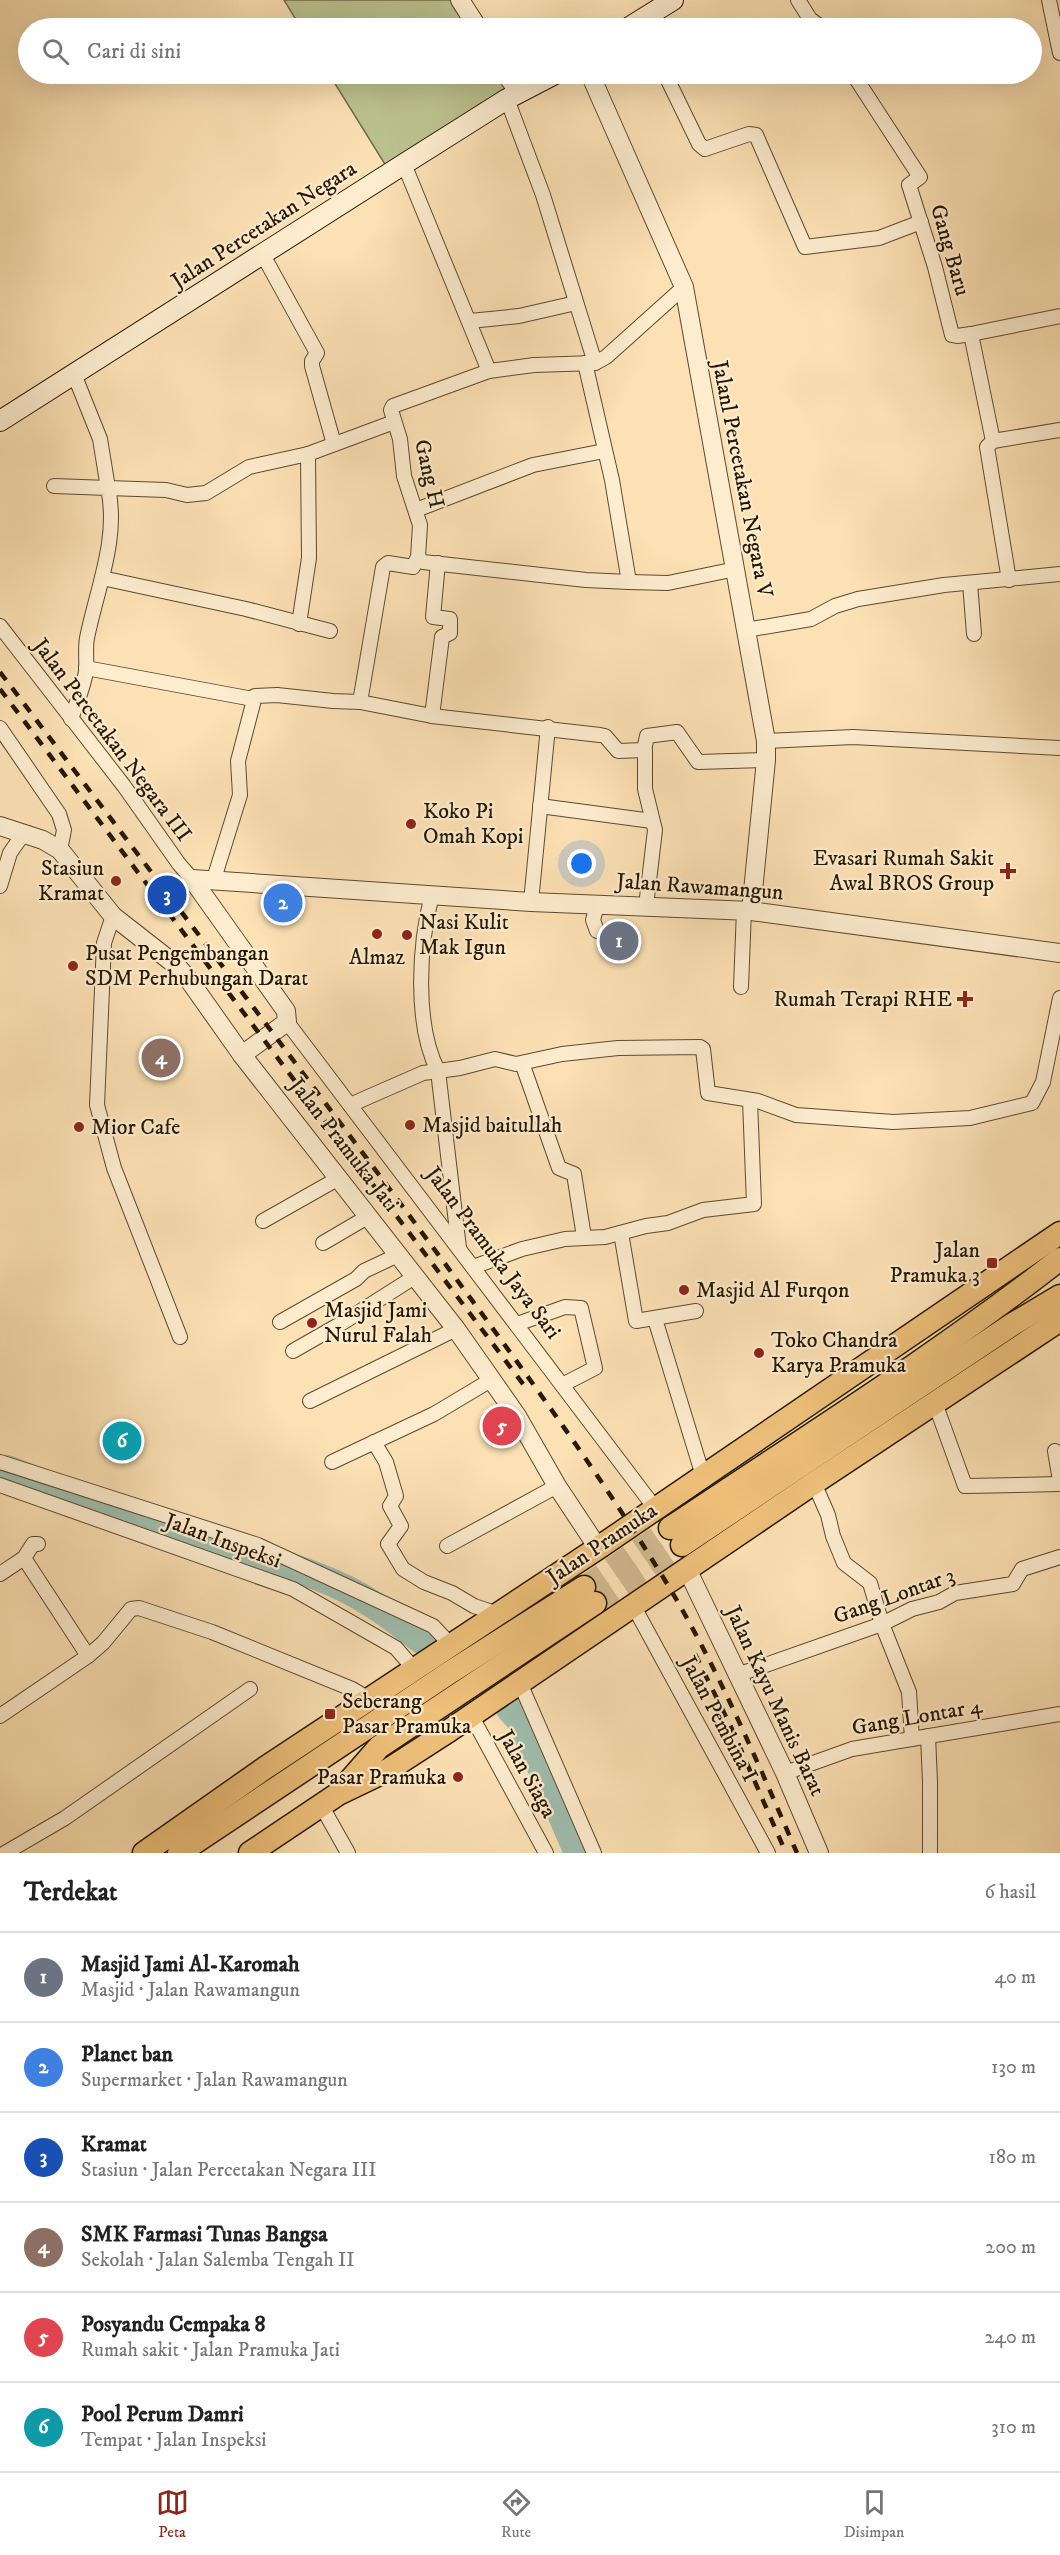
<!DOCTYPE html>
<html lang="id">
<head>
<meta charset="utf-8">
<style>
	body { margin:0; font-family:"IM FELL DW Pica",serif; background:#f2f2f2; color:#222 }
	.you { position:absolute; left:582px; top:864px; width:21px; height:21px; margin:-15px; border:4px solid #fff; border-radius:50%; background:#1a73e8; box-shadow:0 0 0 9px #1a73e833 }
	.badge { display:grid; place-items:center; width:39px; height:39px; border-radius:50%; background:#8f2418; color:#fff; font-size:20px; font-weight:700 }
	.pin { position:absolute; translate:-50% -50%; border:3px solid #fff; box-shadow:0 2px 6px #0006 }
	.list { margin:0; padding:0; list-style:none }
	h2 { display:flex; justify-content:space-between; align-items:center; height:78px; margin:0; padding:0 24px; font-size:26px }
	h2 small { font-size:20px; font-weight:400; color:#767676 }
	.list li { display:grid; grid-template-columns:39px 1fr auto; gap:18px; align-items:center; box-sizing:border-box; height:90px; padding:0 24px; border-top:2px solid #e0e0e0 }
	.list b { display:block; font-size:22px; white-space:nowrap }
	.list p { margin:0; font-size:20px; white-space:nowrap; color:#767676 }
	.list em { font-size:20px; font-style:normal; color:#767676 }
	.icon { flex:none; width:33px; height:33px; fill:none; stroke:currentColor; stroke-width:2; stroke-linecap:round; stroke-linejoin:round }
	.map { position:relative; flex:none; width:1060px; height:1853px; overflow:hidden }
	.search { position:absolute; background:#fff; box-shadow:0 6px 24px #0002; left:18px; right:18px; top:18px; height:66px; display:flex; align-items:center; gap:15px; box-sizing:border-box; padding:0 21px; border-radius:33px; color:#767676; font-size:22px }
	.sheet { height:618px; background:#fff }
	nav { display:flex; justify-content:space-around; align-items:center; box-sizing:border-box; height:84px; border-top:2px solid #e0e0e0; background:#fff; font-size:16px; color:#767676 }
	nav a { display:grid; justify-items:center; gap:3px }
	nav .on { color:#8f2418 }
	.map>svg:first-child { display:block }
</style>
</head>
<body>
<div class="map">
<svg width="1060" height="1853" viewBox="0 0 1060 1853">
	<rect width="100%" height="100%" fill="#fce1b4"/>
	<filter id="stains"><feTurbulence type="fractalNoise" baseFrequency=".00333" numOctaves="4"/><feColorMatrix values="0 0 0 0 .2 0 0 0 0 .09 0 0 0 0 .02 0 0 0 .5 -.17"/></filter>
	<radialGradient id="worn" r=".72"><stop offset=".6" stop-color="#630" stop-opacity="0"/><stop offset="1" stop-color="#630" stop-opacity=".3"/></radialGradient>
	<!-- green -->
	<g fill="#bcc38f" stroke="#716d4a" stroke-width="1.5">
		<polygon points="284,0 460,0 478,28 301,28"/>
		<polygon points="329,74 506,74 519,93 391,174"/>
	</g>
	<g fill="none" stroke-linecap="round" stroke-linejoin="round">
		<!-- river -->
		<g stroke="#9fbeae" stroke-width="28">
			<path d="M7,1469C63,1490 118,1512 175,1531C230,1550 291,1563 344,1588C373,1602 398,1622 424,1642"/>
			<polyline points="510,1709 521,1721 578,1853"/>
		</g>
		<!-- primary-tunnel -->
		<g stroke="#d1b991" stroke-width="22" stroke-dasharray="22 11" stroke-linecap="butt">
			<polyline points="584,1587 670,1528"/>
			<polyline points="595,1603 682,1545"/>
		</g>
		<!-- minor casing -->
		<g stroke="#5c4a30" stroke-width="16">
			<g id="minor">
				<polyline points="798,0 810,19 822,28"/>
				<polyline points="1049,0 1060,53"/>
				<polyline points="665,74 699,144 705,149 749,134 756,135 805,247 879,238 921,222"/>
				<polyline points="853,74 920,177 909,185 935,267 952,335 957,336 971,334 993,441"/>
				<polyline points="507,99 543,195 595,363"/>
				<polyline points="404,164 489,371"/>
				<polyline points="263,255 317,353 312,361 312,366 334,444"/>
				<polyline points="684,287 606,357 595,363 534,365 489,371 393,406 391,410 400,439 404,476 420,525 418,557 423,562 586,580 629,582 668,583 736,569"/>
				<polyline points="470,321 519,316 576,303"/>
				<polyline points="971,334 1060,316"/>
				<polyline points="585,363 612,480 629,582"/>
				<polyline points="74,374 100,439 108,488 166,490 187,495 206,493 249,467 308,454"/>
				<path d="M54,486L108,488C119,539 97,588 87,638C85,649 87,660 86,671C84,687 76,704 71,719"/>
				<polyline points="416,510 533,465 604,451"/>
				<polyline points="102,578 246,609 330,631"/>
				<polyline points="1009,580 987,447 993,441 1060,430"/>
				<polyline points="970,583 974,634"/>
				<polyline points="299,624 309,558 308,454 394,422"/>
				<polyline points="0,626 124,786 179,864 192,879"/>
				<polyline points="746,630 811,619 835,606 858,599 944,585 1060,574"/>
				<polyline points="86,668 253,699"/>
				<polyline points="360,702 383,567 388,563 413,567 418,557"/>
				<polyline points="432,716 442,637 450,633 450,619 433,617 438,563"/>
				<polyline points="0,728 59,814 64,830 60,850"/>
				<polyline points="766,741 853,737 1060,748"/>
				<polyline points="645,750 645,789 655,830 646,906"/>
				<polyline points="540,806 652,821"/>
				<polyline points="213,882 240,795 238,761 255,696 277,695 333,701 360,702 432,716 600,735 605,736 618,751 644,750 647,736 677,732 698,762 766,760"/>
				<polyline points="0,886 10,853 24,833"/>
				<path d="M432,895C419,944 414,1024 438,1071L459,1248"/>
				<polyline points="531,902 548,727"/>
				<polyline points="113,916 104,943 97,1105 114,1168 180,1337"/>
				<polyline points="597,931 593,920 597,905"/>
				<polyline points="741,987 744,910"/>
				<polyline points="287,1022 655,1508"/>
				<polyline points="522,1063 559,1168 574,1174 584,1237"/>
				<polyline points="350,1105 423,1073 460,1068 495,1059 516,1064 562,1054 618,1048 700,1047 703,1049 708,1093 758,1101 796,1115 893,1122 970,1118 1032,1103 1043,1082 1060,998"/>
				<polyline points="263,1221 339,1178"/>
				<polyline points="621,1233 636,1321 696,1311"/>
				<polyline points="323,1243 369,1216"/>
				<polyline points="473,1267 522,1249 565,1239 605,1237 646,1226 668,1223 703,1210 754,1204 750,1100"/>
				<polyline points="655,1319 703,1476"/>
				<polyline points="280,1322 356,1279 364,1271 398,1255"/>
				<polyline points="517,1324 565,1307 581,1308 595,1368 562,1385"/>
				<polyline points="293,1351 342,1323 416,1276"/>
				<polyline points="310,1401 456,1329"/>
				<polyline points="935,1403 965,1486 1060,1484"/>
				<polyline points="374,1442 386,1462 396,1496 390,1506 401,1526 388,1544 403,1569 424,1582 452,1593 474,1606 498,1614"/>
				<polyline points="1055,1451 1060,1481"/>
				<polyline points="0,1462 258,1545 433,1626 451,1645"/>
				<polyline points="332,1462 434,1414 491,1380"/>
				<polyline points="814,1483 828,1515 833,1536 844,1563 870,1583 882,1624 909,1692 912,1739"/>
				<polyline points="0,1485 293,1589 396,1648 415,1670"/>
				<polyline points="447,1546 557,1486"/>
				<polyline points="0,1574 24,1558 33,1544 38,1544"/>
				<polyline points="633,1605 768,1853"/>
				<polyline points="88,1656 103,1643 131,1609 139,1608 212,1632 352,1689 369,1699"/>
				<polyline points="737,1675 882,1624 912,1609 939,1602 955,1593 1013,1584 1022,1569 1060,1557"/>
				<polyline points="520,1683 594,1853"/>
				<polyline points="471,1715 546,1853"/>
				<polyline points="0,1716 88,1656 24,1558"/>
				<polyline points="928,1736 930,1782 930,1853"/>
				<polyline points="785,1773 852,1749 1060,1714"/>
				<polyline points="321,1805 348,1853"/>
				<polyline points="5,1853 65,1818 250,1689"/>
			</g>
		</g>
		<!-- tertiary casing -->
		<g stroke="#5c4a30" stroke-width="20">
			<g id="tertiary">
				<polyline points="460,0 478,28"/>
				<polyline points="506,74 519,93"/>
				<polyline points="590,74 684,287 766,741 766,760 751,911"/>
				<polyline points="0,826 43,840 60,850 113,916 177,966 189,980 242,1055 456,1329 517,1416 557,1486 598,1548"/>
				<polyline points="192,879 531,902 751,911 1060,953"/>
				<polyline points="192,879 286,1011 287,1022 242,1055"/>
				<polyline points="687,1569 785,1773 819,1853"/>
			</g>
		</g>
		<!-- secondary casing -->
		<g stroke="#261704" stroke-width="22">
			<g id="secondary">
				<polyline points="628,28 673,0"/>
				<polyline points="0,421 404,164 507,99 555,74"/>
			</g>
		</g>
		<!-- primary casing -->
		<g stroke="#261704" stroke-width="25">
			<g id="primary">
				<path d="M670,1528C801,1440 936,1356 1060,1259"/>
				<polyline points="682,1545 1013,1324 1060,1296"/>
				<polyline points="345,1786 379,1747 595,1603"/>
				<polyline points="144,1853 265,1768 598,1548 1060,1233"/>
				<polyline points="179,1853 449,1673 584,1587"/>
				<polyline points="250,1853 338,1794 388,1770 450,1730 814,1483 1060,1320"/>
			</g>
		</g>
		<!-- minor -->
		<use href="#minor" stroke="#fdecce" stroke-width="14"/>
		<!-- tertiary -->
		<use href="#tertiary" stroke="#fdecce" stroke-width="18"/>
		<!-- secondary -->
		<use href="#secondary" stroke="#fdecce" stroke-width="20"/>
		<!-- primary -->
		<use href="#primary" stroke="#eec07a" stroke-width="22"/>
		<!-- rail -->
		<g stroke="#261704" stroke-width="4.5" stroke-dasharray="10 10" stroke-linecap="butt">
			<path d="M0,672C136,852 272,1031 406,1211C496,1333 587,1453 666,1582C718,1668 757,1761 797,1853"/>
			<polyline points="0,689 526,1388"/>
			<polyline points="695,1654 731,1727 786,1853"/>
		</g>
	</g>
	<!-- markers -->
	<g fill="#8f2418" stroke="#fdecce" stroke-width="2">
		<circle cx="411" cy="824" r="6"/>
		<path d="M1005 862h6v6h6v6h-6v6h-6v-6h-6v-6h6z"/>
		<circle cx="116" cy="881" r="6"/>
		<circle cx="377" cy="934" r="6"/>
		<circle cx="407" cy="935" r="6"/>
		<circle cx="73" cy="966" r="6"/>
		<path d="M962 990h6v6h6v6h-6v6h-6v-6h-6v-6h6z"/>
		<circle cx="410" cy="1125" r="6"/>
		<circle cx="79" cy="1127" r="6"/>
		<rect x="986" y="1257" width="12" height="12" rx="3"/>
		<circle cx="684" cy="1290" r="6"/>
		<circle cx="312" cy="1323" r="6"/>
		<circle cx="759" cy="1353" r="6"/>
		<rect x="324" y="1708" width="12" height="12" rx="3"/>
		<circle cx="458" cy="1777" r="6"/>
	</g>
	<g text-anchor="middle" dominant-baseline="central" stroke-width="4.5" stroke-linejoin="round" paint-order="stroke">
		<!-- street labels -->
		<g font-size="22" fill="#261704" stroke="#fdecce">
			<text transform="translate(264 225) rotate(-33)">Jalan Percetakan Negara</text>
			<text transform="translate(950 250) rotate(74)">Gang Baru</text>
			<text transform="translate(429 474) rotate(77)">Gang H</text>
			<text transform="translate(742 479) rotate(79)">Jalanl Percetakan Negara V</text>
			<text transform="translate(112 740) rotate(53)">Jalan Percetakan Negara III</text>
			<text transform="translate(700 887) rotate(4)">Jalan Rawamangun</text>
			<text transform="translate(344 1145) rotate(52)">Jalan Pramuka Jati</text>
			<text transform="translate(493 1253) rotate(53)">Jalan Pramuka Jaya Sari</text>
			<text transform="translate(223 1541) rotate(20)">Jalan Inspeksi</text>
			<text transform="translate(602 1544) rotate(-34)">Jalan Pramuka</text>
			<text transform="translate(894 1596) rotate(-20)">Gang Lontar 3</text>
			<text transform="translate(775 1701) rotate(65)">Jalan Kayu Manis Barat</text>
			<text transform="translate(917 1717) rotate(-10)">Gang Lontar 4</text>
			<text transform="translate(719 1719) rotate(62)">Jalan Pembina I</text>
			<text transform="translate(527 1774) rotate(61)">Jalan Siaga</text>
		</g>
		<!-- poi labels -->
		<g font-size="22" fill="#261704" stroke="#fdecce" text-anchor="start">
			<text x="423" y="811">Koko Pi<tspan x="423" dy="25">Omah Kopi</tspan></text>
			<text x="994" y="858" text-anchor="end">Evasari Rumah Sakit<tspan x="994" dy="25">Awal BROS Group</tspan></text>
			<text x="104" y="868" text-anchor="end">Stasiun<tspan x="104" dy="25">Kramat</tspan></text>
			<text x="419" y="922">Nasi Kulit<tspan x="419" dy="25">Mak Igun</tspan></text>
			<text x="85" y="953">Pusat Pengembangan<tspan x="85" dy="25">SDM Perhubungan Darat</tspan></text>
			<text x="377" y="957" text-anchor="middle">Almaz</text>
			<text x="952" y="999" text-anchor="end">Rumah Terapi RHE</text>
			<text x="422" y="1125">Masjid baitullah</text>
			<text x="91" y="1127">Mior Cafe</text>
			<text x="980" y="1250" text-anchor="end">Jalan<tspan x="980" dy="25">Pramuka 3</tspan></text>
			<text x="696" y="1290">Masjid Al Furqon</text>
			<text x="324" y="1310">Masjid Jami<tspan x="324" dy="25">Nurul Falah</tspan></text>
			<text x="771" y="1340">Toko Chandra<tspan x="771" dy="25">Karya Pramuka</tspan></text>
			<text x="342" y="1701">Seberang<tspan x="342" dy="25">Pasar Pramuka</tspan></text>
			<text x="446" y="1777" text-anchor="end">Pasar Pramuka</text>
		</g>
	</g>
	<rect width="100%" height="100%" filter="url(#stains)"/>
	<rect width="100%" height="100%" fill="url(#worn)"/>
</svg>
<div class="you"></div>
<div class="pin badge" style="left:619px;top:941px;background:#6b7280">1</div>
<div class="pin badge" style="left:283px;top:903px;background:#3f7fe0">2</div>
<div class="pin badge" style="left:167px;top:895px;background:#1a4fb4">3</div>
<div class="pin badge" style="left:161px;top:1058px;background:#8d6e63">4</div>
<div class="pin badge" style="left:502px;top:1426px;background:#e0444e">5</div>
<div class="pin badge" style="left:122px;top:1441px;background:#0f9aa8">6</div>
<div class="search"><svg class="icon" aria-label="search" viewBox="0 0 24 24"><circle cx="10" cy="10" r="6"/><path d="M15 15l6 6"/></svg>Cari di sini</div>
</div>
<section class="sheet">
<h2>Terdekat<small>6 hasil</small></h2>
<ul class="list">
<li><span class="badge" style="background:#6b7280">1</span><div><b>Masjid Jami Al-Karomah</b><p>Masjid · Jalan Rawamangun</p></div><em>40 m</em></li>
<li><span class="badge" style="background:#3f7fe0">2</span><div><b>Planet ban</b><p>Supermarket · Jalan Rawamangun</p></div><em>130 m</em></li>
<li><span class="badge" style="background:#1a4fb4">3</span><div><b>Kramat</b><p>Stasiun · Jalan Percetakan Negara III</p></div><em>180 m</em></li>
<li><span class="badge" style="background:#8d6e63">4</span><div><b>SMK Farmasi Tunas Bangsa</b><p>Sekolah · Jalan Salemba Tengah II</p></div><em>200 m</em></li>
<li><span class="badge" style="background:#e0444e">5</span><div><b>Posyandu Cempaka 8</b><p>Rumah sakit · Jalan Pramuka Jati</p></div><em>240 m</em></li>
<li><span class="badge" style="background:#0f9aa8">6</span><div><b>Pool Perum Damri</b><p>Tempat · Jalan Inspeksi</p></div><em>310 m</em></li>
</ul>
</section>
<nav>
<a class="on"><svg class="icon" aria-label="map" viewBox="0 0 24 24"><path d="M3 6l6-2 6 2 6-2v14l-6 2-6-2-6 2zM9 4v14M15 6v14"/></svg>Peta</a>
<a><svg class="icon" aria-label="directions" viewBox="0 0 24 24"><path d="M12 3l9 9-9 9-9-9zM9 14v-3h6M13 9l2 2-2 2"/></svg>Rute</a>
<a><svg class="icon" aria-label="saved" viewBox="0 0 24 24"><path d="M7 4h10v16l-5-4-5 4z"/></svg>Disimpan</a>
</nav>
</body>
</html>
